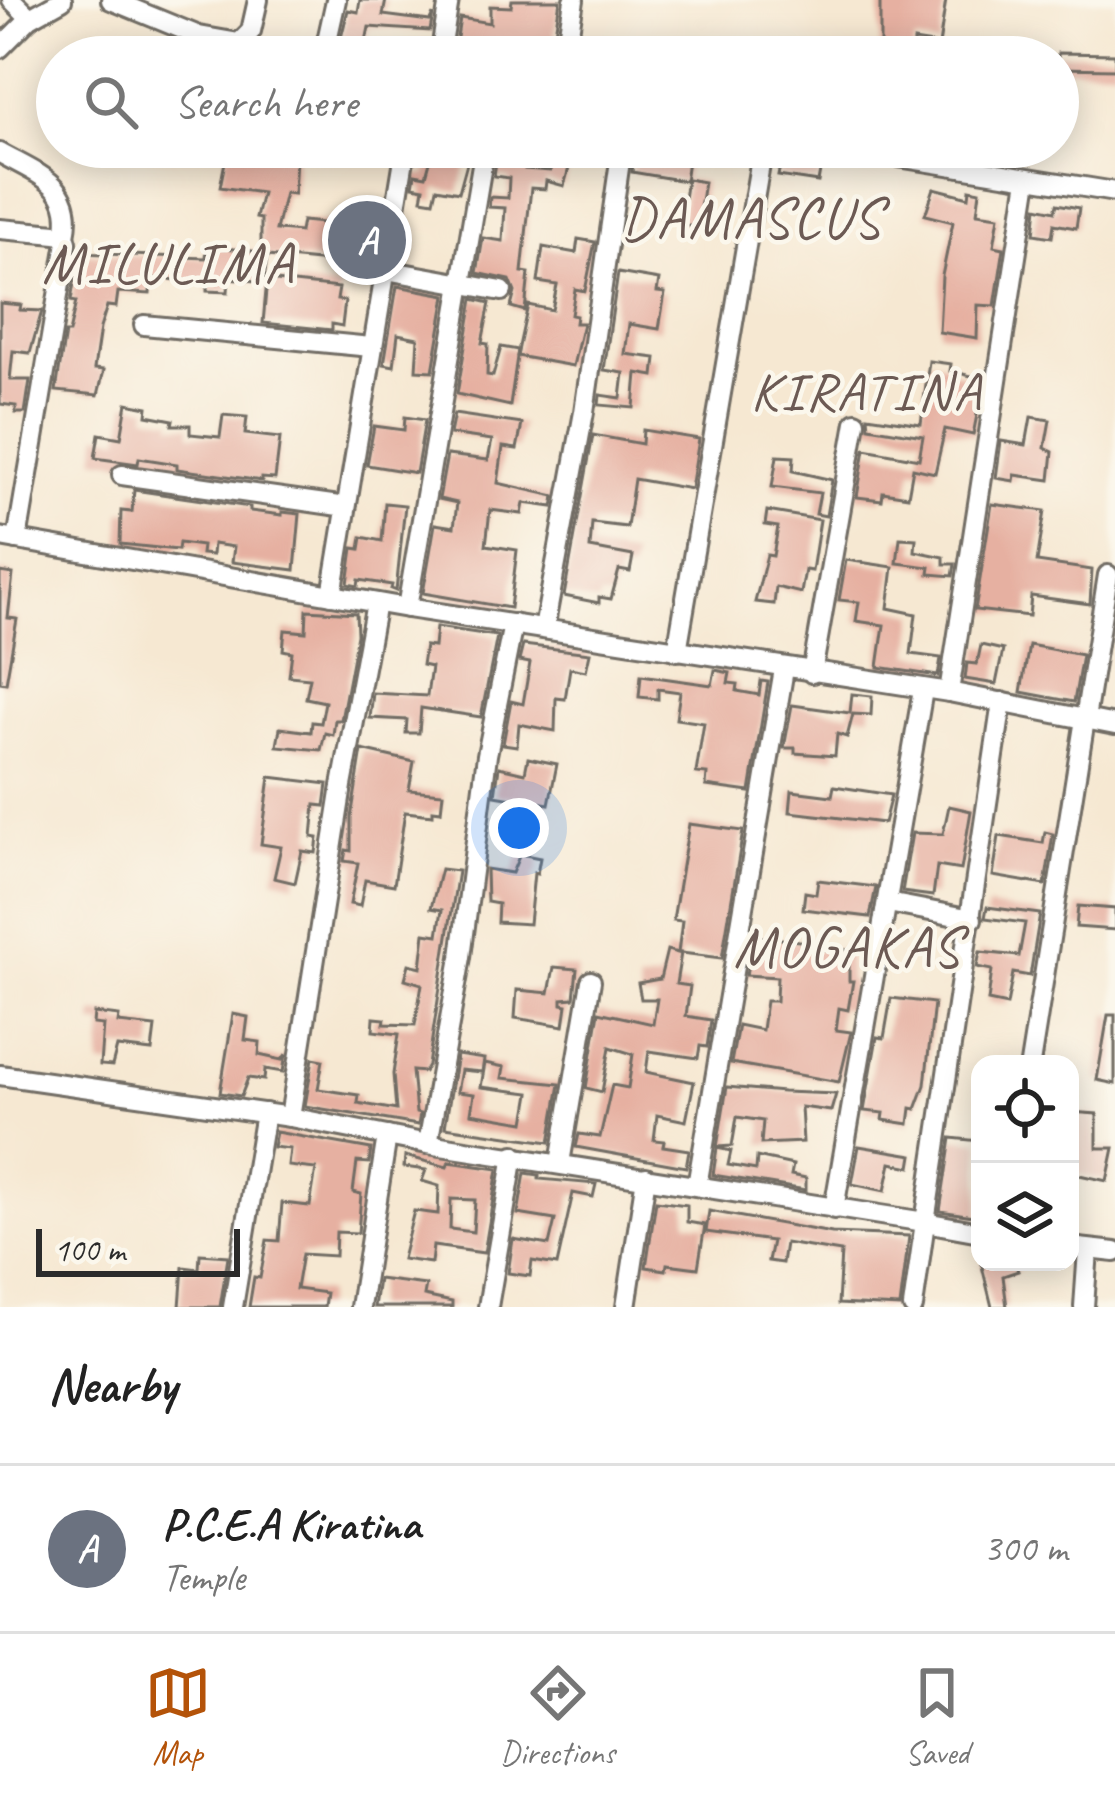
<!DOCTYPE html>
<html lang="en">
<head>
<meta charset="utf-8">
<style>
	body { margin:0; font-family:Caveat,sans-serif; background:#f6f6f6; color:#222 }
	.controls { position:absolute; right:36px; bottom:36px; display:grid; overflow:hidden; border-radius:24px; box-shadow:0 6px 30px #0003 }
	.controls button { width:108px; height:108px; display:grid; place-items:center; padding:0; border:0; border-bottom:3px solid #e0e0e0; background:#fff; color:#222; font:60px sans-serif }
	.scale { position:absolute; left:36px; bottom:30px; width:204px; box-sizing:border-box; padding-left:12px; border:6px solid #2b2b2b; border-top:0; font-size:33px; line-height:42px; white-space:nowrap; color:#2b2b2b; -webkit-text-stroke:9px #fbf7ec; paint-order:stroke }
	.you { position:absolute; left:519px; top:828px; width:42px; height:42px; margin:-30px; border:9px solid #fff; border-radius:50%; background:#1a73e8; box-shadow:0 0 0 18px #1a73e833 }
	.badge { display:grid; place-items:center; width:78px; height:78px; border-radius:50%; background:#b45309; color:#fff; font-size:39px; font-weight:700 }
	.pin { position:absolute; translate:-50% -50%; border:6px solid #fff; box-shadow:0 3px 12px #0006 }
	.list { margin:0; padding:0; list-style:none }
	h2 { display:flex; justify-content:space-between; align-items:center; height:156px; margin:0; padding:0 48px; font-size:51px }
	h2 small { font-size:39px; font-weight:400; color:#767676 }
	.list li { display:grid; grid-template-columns:78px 1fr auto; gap:36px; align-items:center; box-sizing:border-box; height:168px; padding:0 48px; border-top:3px solid #e0e0e0 }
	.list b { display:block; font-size:45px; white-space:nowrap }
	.list p { margin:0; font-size:39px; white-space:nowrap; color:#767676 }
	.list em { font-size:39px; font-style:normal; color:#767676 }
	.icon { flex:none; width:66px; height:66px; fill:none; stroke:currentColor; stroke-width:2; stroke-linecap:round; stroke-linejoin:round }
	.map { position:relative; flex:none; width:1115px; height:1307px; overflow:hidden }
	.search { position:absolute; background:#fff; box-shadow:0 6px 30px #0003; left:36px; right:36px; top:36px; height:132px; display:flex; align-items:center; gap:30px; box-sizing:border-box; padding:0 42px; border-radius:66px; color:#767676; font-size:45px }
	.sheet { height:324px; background:#fff }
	nav { display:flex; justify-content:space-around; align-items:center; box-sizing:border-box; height:168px; border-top:3px solid #e0e0e0; background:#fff; font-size:33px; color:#767676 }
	nav a { display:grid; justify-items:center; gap:6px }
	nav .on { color:#b45309 }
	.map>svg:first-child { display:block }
</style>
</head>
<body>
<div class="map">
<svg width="1115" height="1307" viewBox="0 0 1115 1307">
	<rect width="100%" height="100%" fill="#fbf7ec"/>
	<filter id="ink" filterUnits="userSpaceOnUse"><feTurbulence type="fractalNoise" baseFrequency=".00833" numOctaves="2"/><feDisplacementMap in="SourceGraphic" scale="24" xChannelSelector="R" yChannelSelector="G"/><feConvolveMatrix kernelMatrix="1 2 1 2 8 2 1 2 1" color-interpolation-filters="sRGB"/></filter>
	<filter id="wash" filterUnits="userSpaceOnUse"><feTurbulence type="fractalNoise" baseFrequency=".004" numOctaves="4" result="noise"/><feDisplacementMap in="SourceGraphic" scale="48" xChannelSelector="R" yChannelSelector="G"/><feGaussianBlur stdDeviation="2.7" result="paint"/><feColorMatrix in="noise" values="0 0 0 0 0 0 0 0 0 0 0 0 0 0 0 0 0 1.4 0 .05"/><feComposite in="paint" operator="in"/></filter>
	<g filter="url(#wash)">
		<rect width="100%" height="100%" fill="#f6e8d2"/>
		<g id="blocks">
			<!-- building -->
			<g fill="#e6b0a1" fill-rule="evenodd">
				<polygon points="360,0 386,0 383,15 430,21 433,14 430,31 369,27 364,51 343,47 340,42 348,10 358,12"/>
				<polygon points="512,0 560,0 552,52 511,46 510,57 454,57 460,18 490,23 490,6 511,7"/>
				<polygon points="880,0 946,0 939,45 914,41 913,57 880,57"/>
				<polygon points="1058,53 1115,54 1115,69 1058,68"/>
				<polygon points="228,147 296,158 294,194 285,193 276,230 300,232 302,221 363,227 359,265 267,256 264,282 229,278 228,292 207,291 207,282 151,278 150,294 118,292 116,307 107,306 100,328 94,369 104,370 98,395 56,391 65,333 69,333 76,302 71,301 79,253 206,258 207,246 261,252 261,219 256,218 262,193 220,187"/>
				<polygon points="434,147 470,152 459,192 437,188 434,201 422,199 424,188 413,186 415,174 426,176"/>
				<polygon points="498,147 525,147 525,169 550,171 553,160 570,164 564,186 546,181 545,189 531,188 522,272 529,273 525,311 511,307 515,292 510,280 477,273 483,238 503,241 505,208 489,207 490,197 508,198 509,178 494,176"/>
				<polygon points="635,147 689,153 685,181 632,172"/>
				<polygon points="776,147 796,149 794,160 821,166 818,182 778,176 781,161 775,160"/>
				<polygon points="687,179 704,182 697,227 680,225"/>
				<polygon points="934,188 969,197 970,189 980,191 977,213 999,216 994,246 1004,248 995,306 978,305 977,338 939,332 942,276 953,222 925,215"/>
				<polygon points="1057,204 1079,208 1076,228 1054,224 1052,237 1034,234 1037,207 1055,211"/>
				<polygon points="578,239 595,242 585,291 575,289 571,315 576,316 575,323 583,323 573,366 517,356 528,305 552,310 557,285 538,282 543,247 576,253"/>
				<polygon points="618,273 659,280 657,292 665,293 659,329 629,324 625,354 656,358 654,376 637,373 634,408 599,405 600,395 621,398 624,373 604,370"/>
				<polygon points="267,280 339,288 337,300 345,301 342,326 332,324 332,330 263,323"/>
				<polygon points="397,286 446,295 433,371 416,370 418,338 398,334 394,366 384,364"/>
				<polygon points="473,299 490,303 482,343 488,344 487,375 493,376 501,347 518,350 510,406 457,394"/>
				<polygon points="0,303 21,305 20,310 42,311 30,353 13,351 10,380 30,380 25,413 16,413 16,406 0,404"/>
				<polygon points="929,361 951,364 950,371 984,379 973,435 945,429 935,473 913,468 908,496 883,492 882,500 857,497 865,449 919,459 923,436 869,427 868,416 921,424"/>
				<polygon points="127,403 148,407 147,415 173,420 172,425 190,425 190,434 220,437 223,415 247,417 245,434 280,438 275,479 262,478 262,481 177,469 177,464 139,458 138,464 95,458 99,434 121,438"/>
				<polygon points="454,414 522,424 517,449 503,447 498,483 555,496 553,507 524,503 522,514 490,510 486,545 517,550 510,608 423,593 435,524 454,527 457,503 439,499 447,455 488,460 492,440 450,434"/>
				<polygon points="405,417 425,420 416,473 367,465 374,426 404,430"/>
				<polygon points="1031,417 1050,420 1045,448 1053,452 1050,480 1015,475 1014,481 996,478 1001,441 1026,445"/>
				<polygon points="643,430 699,439 691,489 634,479 627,527 592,523 590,548 633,556 630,572 619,570 611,599 599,597 599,603 564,596 593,435 642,444"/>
				<polygon points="777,456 794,457 793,471 832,480 826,516 816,514 820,493 772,487"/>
				<polygon points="134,490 250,507 250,511 282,515 282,512 300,514 295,570 232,562 234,547 213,544 212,555 201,554 202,546 179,543 178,550 120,544 121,511 132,512"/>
				<polygon points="385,503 405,505 396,591 391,589 392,585 359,580 358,586 348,584 353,548 360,549 362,537 382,541"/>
				<polygon points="992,504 1045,511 1037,562 1092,570 1090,604 1031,596 1029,616 975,610"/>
				<polygon points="767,511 820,520 812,571 805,570 801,593 776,587 774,604 755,602 767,555 773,556 778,527 765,525"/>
				<polygon points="900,538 916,539 915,551 944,557 944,564 955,564 953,576 929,574 930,567 897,563"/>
				<polygon points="846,560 893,567 888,608 916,614 911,654 941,658 938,676 878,667 884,625 856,621 859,602 839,600"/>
				<polygon points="0,572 13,574 8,618 17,619 6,683 0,682"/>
				<polygon points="307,610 356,613 357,634 341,720 335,720 333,735 325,733 321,750 277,746 280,728 311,732 312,722 321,723 325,702 306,698 310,678 289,676 292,652 283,650 285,630 306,632"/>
				<polygon points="436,627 497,636 481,717 421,708 419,733 406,733 407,720 370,718 373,693 427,696 431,667 422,665 425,646 434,647"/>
				<polygon points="523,645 590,653 586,671 570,668 565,699 556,698 555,731 519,724 517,746 503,744 511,701 523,704 530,663 519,661"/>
				<polygon points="981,645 1003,650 996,684 965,679 967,663 977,664"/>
				<polygon points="1029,645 1082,655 1074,702 1021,692"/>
				<polygon points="715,670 730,673 728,683 738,684 737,691 759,695 761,681 768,682 750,792 706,786 707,774 696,773 704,723 676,719 680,692 658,689 658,699 639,697 641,675 712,685"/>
				<polygon points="852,694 872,696 871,715 853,714 847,737 837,734 835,756 795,753 795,748 784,748 792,705 850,713"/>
				<polygon points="362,750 414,762 409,790 443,793 441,811 433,810 433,815 405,812 394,885 365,880 360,906 350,904 358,863 344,861 346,850 351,851 351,818"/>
				<polygon points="528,758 557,764 549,804 495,795 499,767 525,773"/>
				<polygon points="270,777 328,784 325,806 315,805 312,837 318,838 316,853 302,851 295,883 274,878 281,847 261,844"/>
				<polygon points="834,786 891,795 884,823 790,812 792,791 832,796"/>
				<polygon points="949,806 971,811 961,870 937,866 933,896 902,892 912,833 943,834"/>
				<polygon points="689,824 743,831 722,958 681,953 676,984 690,986 686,1016 711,1020 707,1047 700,1046 698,1058 649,1051 646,1072 694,1082 686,1121 657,1115 654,1140 664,1141 663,1146 689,1150 686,1167 576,1147 579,1134 600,1137 612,1085 628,1088 633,1054 610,1047 602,1092 586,1088 599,1012 653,1024 657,999 641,999 638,983 660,979 667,950 678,953 682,921 673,920"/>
				<polygon points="1045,832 1053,834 1045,885 993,876 999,836 1043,843"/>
				<polygon points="520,854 540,858 537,874 534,873 529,924 497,922 498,904 487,902 486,869 512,873"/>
				<polygon points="441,869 458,871 428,1065 424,1072 412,1071 416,1113 420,1114 418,1125 305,1106 313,1058 323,1060 318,1089 359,1095 358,1103 396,1110 393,1074 399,1034 373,1031 374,1018 385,1019 384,1024 415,1025 422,984 405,979 409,964 421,967 425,933 438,935 442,910 431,908"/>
				<polygon points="818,880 876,887 870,917 803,909 805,892 816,894"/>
				<polygon points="1078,906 1115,909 1115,930 1076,927"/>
				<polygon points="987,907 1040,914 1030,976 1013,973 1007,1005 988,1001 992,970 977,967 980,952 1019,956 1025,923 985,918"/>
				<polygon points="753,936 809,942 808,949 849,950 849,981 853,981 848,1010 839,1008 836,1030 851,1032 839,1082 731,1063 738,1025 762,1030 766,1001 776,1001 777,977 746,975"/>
				<polygon points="554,967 577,969 574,998 562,999 562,1004 567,1005 564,1026 515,1018 517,990 549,993"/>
				<polygon points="891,998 934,1003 925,1085 916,1109 911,1108 909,1124 883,1120 884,1113 864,1111 877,1037 884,1038"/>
				<polygon points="94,1013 119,1016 118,1023 155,1027 152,1051 117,1047 112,1066 100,1065 103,1025 93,1024"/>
				<polygon points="233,1014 248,1017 245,1040 260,1042 259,1055 282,1060 286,1054 283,1072 265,1069 264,1080 248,1078 241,1096 220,1093"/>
				<polygon points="1108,1015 1115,1015 1115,1084 1097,1080"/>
				<polygon points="457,1055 484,1059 482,1072 461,1070 457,1092 474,1094 471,1113 525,1122 530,1093 481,1087 485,1063 504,1067 502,1078 560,1084 550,1142 445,1127"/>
				<polygon points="727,1087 783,1092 836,1094 831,1111 801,1107 803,1142 761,1144 763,1121 737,1117 732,1146 717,1147"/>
				<polygon points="1070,1112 1097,1114 1097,1148 1114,1148 1107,1181 1070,1173"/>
				<polygon points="276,1132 371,1149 369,1163 357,1162 353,1192 361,1194 358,1233 336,1232 335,1256 302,1254 296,1289 326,1293 324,1307 249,1307 254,1277 260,1278 267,1240 279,1241 282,1203 310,1206 314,1181 316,1169 288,1166 290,1149 273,1147"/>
				<polygon points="951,1138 980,1141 980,1217 940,1211"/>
				<polygon points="859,1146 913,1155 911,1167 891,1163 885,1191 852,1184"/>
				<polygon points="717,1148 731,1151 728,1165 756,1170 757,1157 793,1165 791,1175 806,1178 806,1190 713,1175"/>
				<path d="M405,1156L447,1167L449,1162L498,1169L484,1253L433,1246L431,1263L402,1259L414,1211L438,1214L439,1186L422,1181L426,1170L404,1167ZM451,1199L475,1200L473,1232L450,1229Z"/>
				<polygon points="525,1173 539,1175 539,1179 596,1184 593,1197 573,1193 557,1265 532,1261 530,1276 508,1273 513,1239 549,1245 555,1220 518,1214"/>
				<polygon points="656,1201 687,1205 687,1222 705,1225 698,1268 667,1264 666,1270 646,1267"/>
				<polygon points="709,1211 832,1233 909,1236 900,1307 838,1304 841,1252 785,1243 782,1263 768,1261 772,1241 706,1232"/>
				<polygon points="200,1254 228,1256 220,1307 180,1307 183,1267 199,1269"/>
				<polygon points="981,1262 1015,1262 1018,1271 1003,1276 1007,1307 992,1307"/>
				<polygon points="378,1279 426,1285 424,1296 452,1302 452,1307 374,1307"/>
			</g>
		</g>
	</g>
	<g filter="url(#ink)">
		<use href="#blocks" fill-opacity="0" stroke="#726d65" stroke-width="3"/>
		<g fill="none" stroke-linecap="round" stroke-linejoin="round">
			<!-- minor casing -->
			<g stroke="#726d65" stroke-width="24">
				<g id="minor">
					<polyline points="12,0 30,18"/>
					<polyline points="111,0 199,36 239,43 251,31 258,0"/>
					<polyline points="0,48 30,18 62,0"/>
					<polyline points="334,57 326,45 336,0"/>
					<polyline points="440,57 449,0"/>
					<polyline points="565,57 574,0"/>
					<polyline points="836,147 1115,192"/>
					<path d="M0,153C39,175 76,185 65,236"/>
					<polyline points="0,229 56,234 65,236 67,242 17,540"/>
					<polyline points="386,270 502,291"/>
					<polyline points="144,325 371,347"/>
					<polyline points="122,475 346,507"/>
					<polyline points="0,537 407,608 949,692 1115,725"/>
					<polyline points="332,595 406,147"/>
					<polyline points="407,608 485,147"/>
					<polyline points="544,629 584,412 622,147"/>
					<polyline points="677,651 763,147"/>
					<polyline points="812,673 856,422"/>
					<polyline points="949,692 1028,179"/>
					<polyline points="888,903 972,919"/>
					<polyline points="1030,1064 1108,575"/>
					<polyline points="0,1075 290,1117 428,1144 925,1222 1002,702"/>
					<polyline points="290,1117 342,786 376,603"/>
					<polyline points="428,1144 461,957 487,755 513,624"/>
					<polyline points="560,1163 591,981"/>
					<polyline points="697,1186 784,669"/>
					<polyline points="834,1209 923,690"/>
					<polyline points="1070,1247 1115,1252"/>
					<polyline points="233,1307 265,1113"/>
					<polyline points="360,1307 387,1136"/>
					<polyline points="488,1307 514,1155"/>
					<polyline points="626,1307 646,1177"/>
					<polyline points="913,1307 925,1222 980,1232"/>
					<polyline points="1084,1307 1088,1250"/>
				</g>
			</g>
			<!-- minor -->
			<use href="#minor" stroke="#fff" stroke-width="18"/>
		</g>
	</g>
	<g text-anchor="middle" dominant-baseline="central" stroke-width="9" stroke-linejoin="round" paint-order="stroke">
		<!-- neighbourhood labels -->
		<g font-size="54" letter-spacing="3" fill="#6c5a54" stroke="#fbf7ec">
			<text x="867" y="391">KIRATINA</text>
		</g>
		<!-- quarter labels -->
		<g font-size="57" letter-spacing="3" fill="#6c5a54" stroke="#fbf7ec">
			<text x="752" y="218">DAMASCUS</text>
			<text x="169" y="263">MILULIMA</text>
			<text x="848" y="947">MOGAKAS</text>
		</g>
	</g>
</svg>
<div class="controls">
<button><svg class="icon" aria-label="locate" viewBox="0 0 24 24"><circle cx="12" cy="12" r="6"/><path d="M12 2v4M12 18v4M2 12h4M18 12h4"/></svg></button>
<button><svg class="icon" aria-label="layers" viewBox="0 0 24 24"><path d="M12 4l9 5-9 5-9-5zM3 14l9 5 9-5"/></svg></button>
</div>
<div class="scale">100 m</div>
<div class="you"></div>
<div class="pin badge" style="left:367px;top:240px;background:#6b7280">A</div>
<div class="search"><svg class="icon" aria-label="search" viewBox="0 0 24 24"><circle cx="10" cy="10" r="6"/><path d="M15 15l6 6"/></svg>Search here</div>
</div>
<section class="sheet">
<h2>Nearby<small></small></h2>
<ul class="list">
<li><span class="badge" style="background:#6b7280">A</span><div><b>P.C.E.A Kiratina</b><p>Temple</p></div><em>300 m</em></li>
</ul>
</section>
<nav>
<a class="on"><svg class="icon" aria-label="map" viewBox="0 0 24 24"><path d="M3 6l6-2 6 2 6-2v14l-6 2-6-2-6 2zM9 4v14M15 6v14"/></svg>Map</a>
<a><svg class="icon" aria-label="directions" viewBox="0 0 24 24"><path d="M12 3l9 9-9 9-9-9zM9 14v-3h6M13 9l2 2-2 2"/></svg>Directions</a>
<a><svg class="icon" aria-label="saved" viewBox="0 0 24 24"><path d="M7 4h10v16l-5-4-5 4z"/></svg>Saved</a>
</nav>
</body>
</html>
